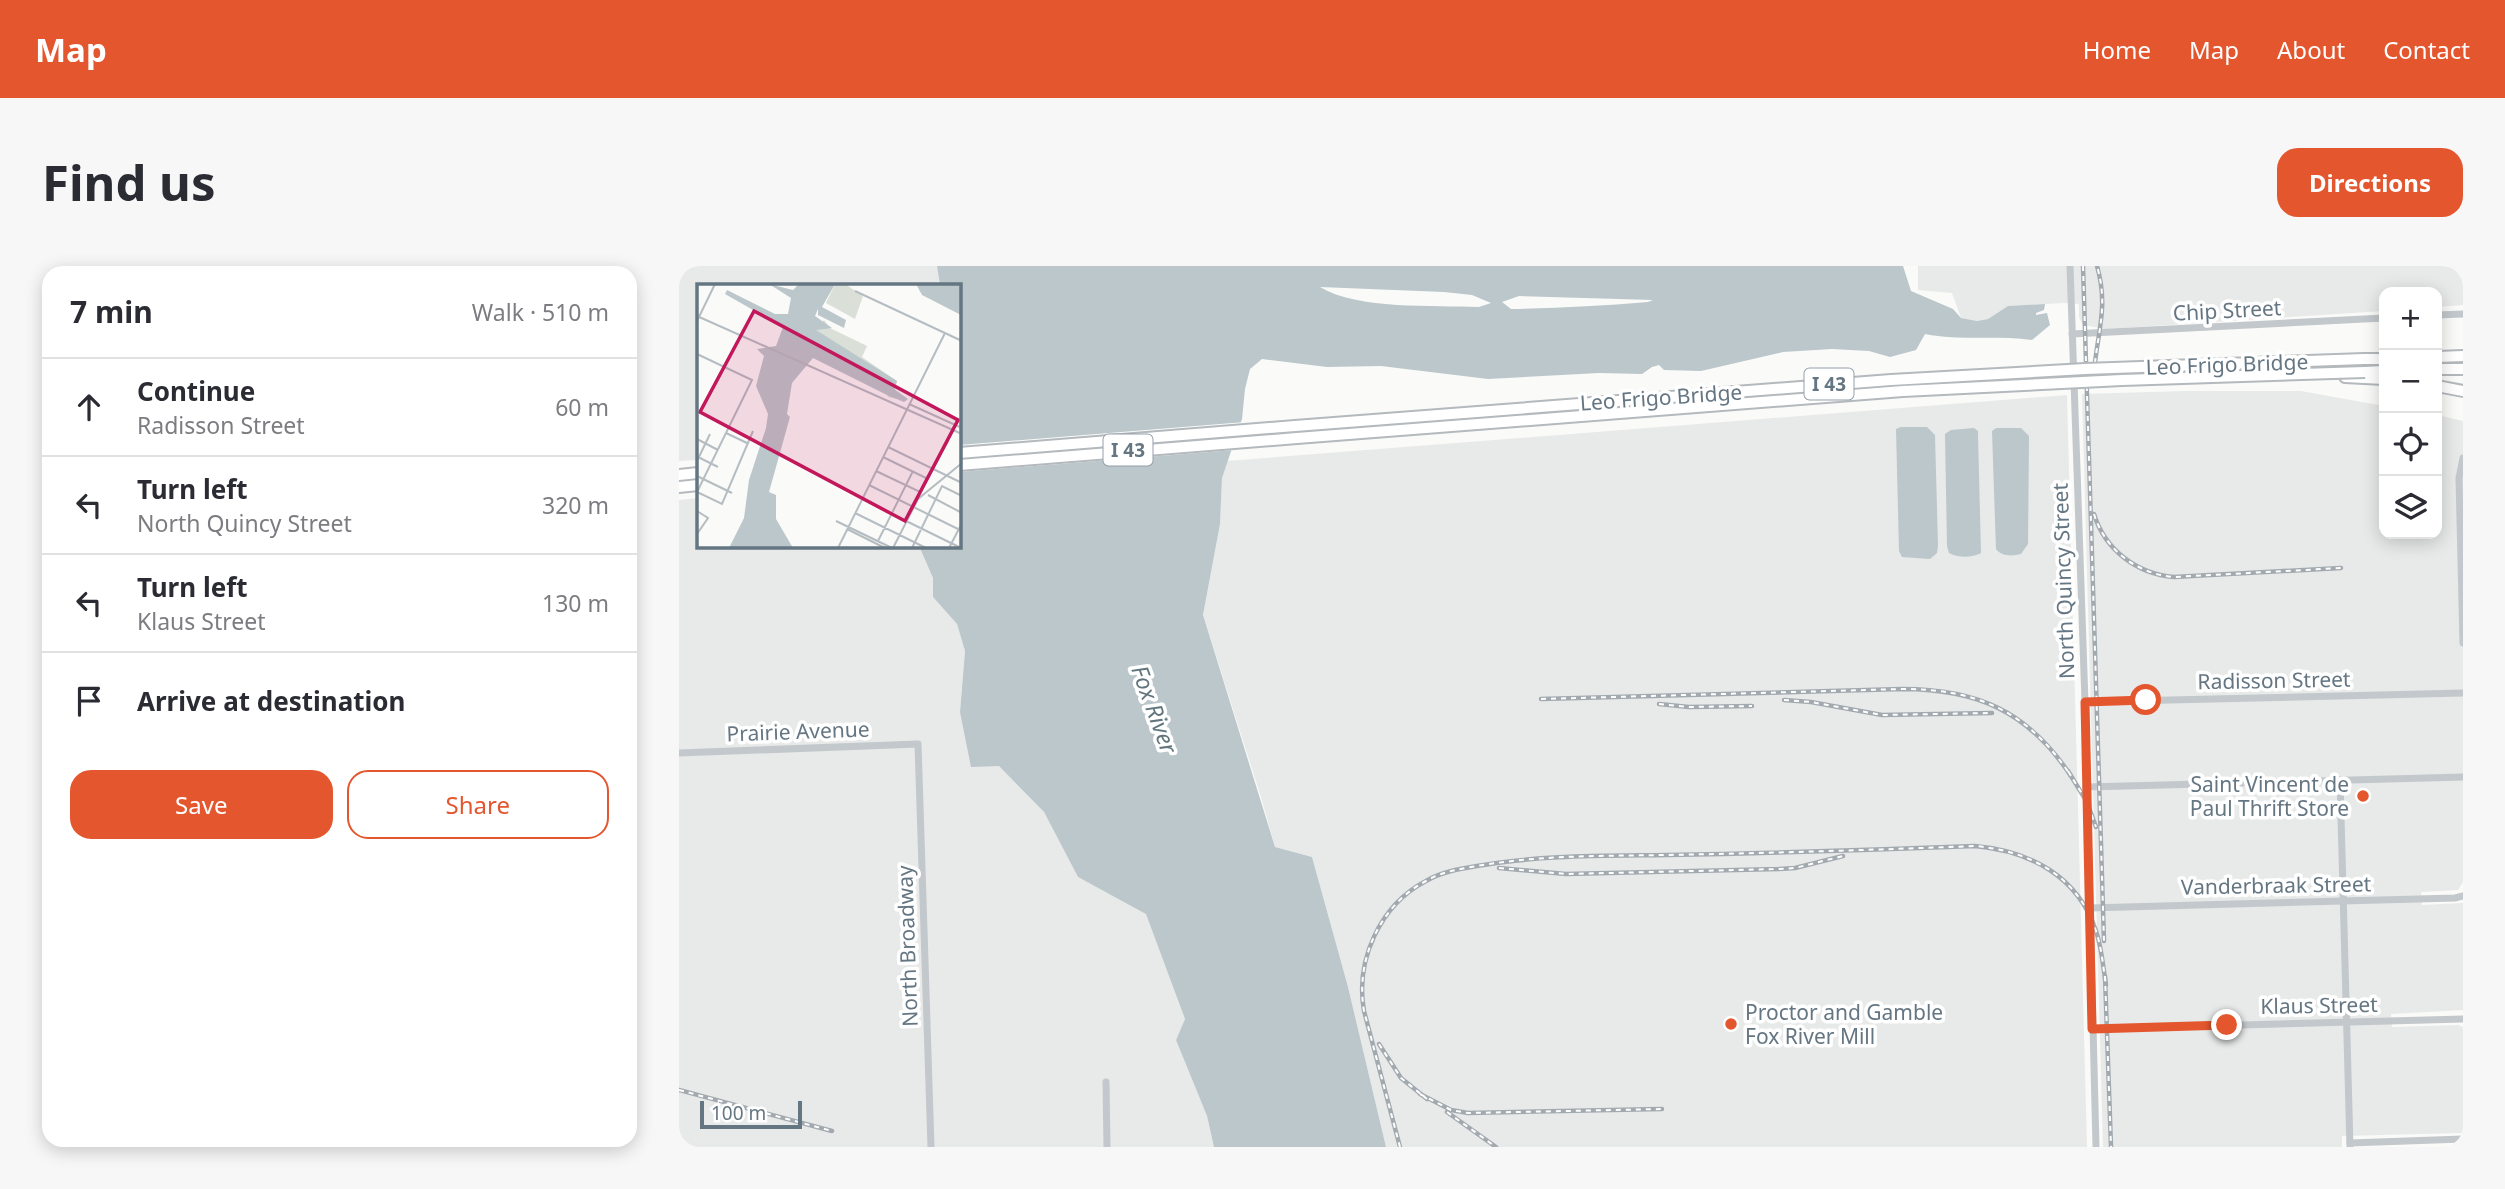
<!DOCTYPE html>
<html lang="en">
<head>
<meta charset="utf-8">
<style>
	body { margin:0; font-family:"Noto Sans",sans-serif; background:#f7f7f7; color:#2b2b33 }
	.controls { position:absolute; right:21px; top:21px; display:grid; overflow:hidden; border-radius:14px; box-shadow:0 4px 18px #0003 }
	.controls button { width:63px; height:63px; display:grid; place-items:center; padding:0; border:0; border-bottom:2px solid #e1e1e2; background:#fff; color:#2b2b33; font:35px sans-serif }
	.scale { position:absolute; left:21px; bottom:18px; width:102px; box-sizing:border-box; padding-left:7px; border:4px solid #657683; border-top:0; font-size:19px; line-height:24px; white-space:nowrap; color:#657683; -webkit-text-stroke:5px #fff; paint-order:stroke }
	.stop { position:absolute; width:21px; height:21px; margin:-16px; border:5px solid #e4572e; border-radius:50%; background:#fff }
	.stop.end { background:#e4572e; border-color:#fff; box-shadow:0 2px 7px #0008 }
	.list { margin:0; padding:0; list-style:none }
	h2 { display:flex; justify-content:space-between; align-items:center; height:91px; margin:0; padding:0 28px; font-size:30px }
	h2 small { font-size:23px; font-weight:400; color:#7c7c81 }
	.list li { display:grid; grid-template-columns:46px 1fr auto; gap:21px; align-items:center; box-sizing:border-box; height:98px; padding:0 28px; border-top:2px solid #e1e1e2 }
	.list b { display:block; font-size:26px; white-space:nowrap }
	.list p { margin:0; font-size:23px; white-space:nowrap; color:#7c7c81 }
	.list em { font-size:23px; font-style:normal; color:#7c7c81 }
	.actions { display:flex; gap:14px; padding:21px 28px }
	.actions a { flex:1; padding:16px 0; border:2px solid #e4572e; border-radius:21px; text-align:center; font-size:24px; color:#e4572e }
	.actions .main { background:#e4572e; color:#fff }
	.icon { flex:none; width:38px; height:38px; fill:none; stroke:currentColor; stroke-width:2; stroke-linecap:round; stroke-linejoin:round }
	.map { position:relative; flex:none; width:1784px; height:881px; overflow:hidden; border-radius:21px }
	header { display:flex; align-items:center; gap:42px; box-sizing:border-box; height:98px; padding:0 35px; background:#e4572e; color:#fff }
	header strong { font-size:33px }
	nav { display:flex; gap:38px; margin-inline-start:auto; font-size:24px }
	.intro { display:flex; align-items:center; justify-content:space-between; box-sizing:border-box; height:168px; padding:0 42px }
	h1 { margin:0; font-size:49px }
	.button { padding:18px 32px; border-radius:21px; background:#e4572e; color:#fff; font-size:24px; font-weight:700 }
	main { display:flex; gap:42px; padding:0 42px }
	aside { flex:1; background:#fff; border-radius:21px; box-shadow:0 4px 18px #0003 }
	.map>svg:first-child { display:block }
</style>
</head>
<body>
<header>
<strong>Map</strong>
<nav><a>Home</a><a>Map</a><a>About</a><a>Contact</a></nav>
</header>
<div class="intro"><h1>Find us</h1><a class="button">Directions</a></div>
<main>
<aside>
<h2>7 min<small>Walk · 510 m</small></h2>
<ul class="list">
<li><svg class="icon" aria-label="ahead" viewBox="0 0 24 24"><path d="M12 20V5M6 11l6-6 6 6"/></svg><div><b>Continue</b><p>Radisson Street</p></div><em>60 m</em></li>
<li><svg class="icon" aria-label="left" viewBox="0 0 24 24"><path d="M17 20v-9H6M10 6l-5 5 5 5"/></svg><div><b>Turn left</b><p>North Quincy Street</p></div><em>320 m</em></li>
<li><svg class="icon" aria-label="left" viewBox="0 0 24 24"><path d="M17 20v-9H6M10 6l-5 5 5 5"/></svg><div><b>Turn left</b><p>Klaus Street</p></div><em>130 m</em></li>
<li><svg class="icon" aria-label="arrive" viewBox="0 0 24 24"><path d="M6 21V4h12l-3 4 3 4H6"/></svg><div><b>Arrive at destination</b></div></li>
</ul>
<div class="actions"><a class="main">Save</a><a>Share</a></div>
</aside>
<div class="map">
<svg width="1784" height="881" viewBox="0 0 1784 881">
	<rect width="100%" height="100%" fill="#fafaf8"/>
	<!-- built -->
	<g fill="#e8e9e9">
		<polygon points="0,0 258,0 261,19 19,19 19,194 0,195"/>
		<polygon points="1239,0 1784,0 1784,39 1758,41 1758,26 1705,26 1705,45 1427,63 1404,59 1400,51 1400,38 1385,37 1329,40 1309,53 1298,55 1282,52 1273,27 1239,24"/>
		<polygon points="1506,125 1622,125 1705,140 1705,268 1758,268 1758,149 1784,155 1784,616 1779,624 1742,626 1743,639 1784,637 1784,744 1712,748 1713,761 1779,759 1784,761 1784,867 1663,870 1663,881 1424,881 1403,128"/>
		<polygon points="1388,129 1408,881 707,881 669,721 633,591 596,581 582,531 524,349 541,258 543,212 548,195"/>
		<polygon points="19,232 19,280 240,280 254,312 254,331 278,358 286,385 281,446 320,500 365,546 399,611 467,647 506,753 497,774 528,850 535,881 0,881 0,234"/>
	</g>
	<!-- water -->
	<g fill="#bbc7cb" fill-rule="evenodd">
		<path d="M258,0H1224L1232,25L1274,43L1282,52L1298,55L1309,53L1329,40L1366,38L1365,44L1357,47V49L1368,47L1371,59L1353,74C1317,69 1281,75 1246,68L1237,84L1211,91L1190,85L1153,83L1104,86L1022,105L985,104L980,99L973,101L963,108L920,107L809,113L702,100L648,101L583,93L571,103L566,123L563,153L543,212L541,258L524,349L596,581L633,591L669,721L707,881H535L528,850L497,774L506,753L467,648L399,611L365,546L320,500L292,501L281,446L286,385L278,358L254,331V312L240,280H280V19H261ZM641,21L765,26L793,29L812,37L800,41C755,39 679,44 641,21ZM840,30L974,34L969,36C923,40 878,42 832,43L823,36Z"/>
		<polygon points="1222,161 1248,161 1256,169 1259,280 1258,287 1251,293 1223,291 1220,285 1217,163"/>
		<path d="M1295,162L1299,165V169L1302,287C1292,292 1280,292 1270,287L1268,280L1266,168L1272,164Z"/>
		<path d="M1317,162H1342L1350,170L1349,278L1342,288C1334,290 1323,291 1317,283L1313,165Z"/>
	</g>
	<!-- pier -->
	<polygon fill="#fafaf8" points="566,156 556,184 280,206 280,179"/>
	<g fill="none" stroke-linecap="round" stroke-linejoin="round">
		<!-- highway casing -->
		<g stroke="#b4b9bd" stroke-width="14">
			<g id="highway">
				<polyline points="1758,91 1784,90"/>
				<polyline points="1685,93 1705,93"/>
				<polyline points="1758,103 1784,103"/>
				<polyline points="1686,106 1705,105"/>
				<polyline points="1666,111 1705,113"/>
				<polyline points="1758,120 1784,125"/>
				<polyline points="280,187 616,160"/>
				<polyline points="280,199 618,172"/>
				<polyline points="0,209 19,207"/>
				<polyline points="0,221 19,219"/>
			</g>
		</g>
		<!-- minor -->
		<g stroke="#c3c8cc" stroke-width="7">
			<polyline points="1391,0 1406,436 1417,881"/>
			<polyline points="1758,49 1784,48"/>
			<polyline points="1393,68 1705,52"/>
			<polyline points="1784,192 1780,212 1784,377"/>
			<polyline points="1406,436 1784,427"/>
			<polyline points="0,487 239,478 252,881"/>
			<polyline points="1661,514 1671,881"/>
			<polyline points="1407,521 1784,511"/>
			<polyline points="1410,642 1776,632 1784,630"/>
			<polyline points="1413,763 1784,753"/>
			<polyline points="427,816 428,881"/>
			<polyline points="1671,877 1784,873"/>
		</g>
		<!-- highway -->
		<use href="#highway" stroke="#fff" stroke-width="10"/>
		<!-- rail casing -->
		<g stroke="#a2aab0" stroke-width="4.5">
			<g id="rail">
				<polyline points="1404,0 1425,675"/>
				<path d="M1415,107C1418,66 1430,42 1418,0"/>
				<path d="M1415,248C1426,284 1458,308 1495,311L1662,302"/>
				<path d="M862,433L1223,423C1298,423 1349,445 1392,510"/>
				<polyline points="1105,434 1132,436 1203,449 1313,447"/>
				<polyline points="980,438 1010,441 1073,440"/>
				<polyline points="1389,505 1408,536 1417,561"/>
				<polyline points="820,602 887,608 1100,603 1116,602 1164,590"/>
				<polyline points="1426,710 1432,881"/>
				<polyline points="700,778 722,812 748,833"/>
				<polyline points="0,824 153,865"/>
				<polyline points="741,828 772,844 789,847 983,843"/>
				<polyline points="768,846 817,881"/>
				<path d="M721,881L685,745C676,694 701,639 747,615C762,606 780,603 798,600C861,589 924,590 988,589C1091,587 1193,584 1296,580C1351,585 1399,610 1417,665C1423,683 1424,701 1427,719"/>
			</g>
		</g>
		<!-- rail -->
		<use href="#rail" stroke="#fff" stroke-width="2" stroke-dasharray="5" stroke-linecap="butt"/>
		<!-- highway-bridge casing -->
		<g stroke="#b4b9bd" stroke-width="14" stroke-linecap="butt">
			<g id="highway-bridge">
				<polyline points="616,160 1212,114 1406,103 1685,93"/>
				<polyline points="618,172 1224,125 1443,114 1686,106"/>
			</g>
		</g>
		<!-- highway-bridge -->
		<use href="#highway-bridge" stroke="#fff" stroke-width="10"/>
	</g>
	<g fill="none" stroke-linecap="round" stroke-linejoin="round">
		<!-- route -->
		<polyline stroke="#e4572e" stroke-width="9" points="1467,434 1406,436 1413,763 1548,759"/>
	</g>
	<!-- markers -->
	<g fill="#e4572e" stroke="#fff" stroke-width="2.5">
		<circle cx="1684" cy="530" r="7"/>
		<circle cx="1052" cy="758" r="7"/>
	</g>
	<g text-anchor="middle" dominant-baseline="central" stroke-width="7" stroke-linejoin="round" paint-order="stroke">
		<!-- shield labels -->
		<g fill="#fff" stroke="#939fa8" stroke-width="2">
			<rect x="1125.5" y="102.5" width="49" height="31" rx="5"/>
			<rect x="424.5" y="168.5" width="49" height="31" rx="5"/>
		</g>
		<g font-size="19" font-weight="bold" fill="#657683">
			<text x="1150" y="118">I 43</text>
			<text x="449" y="184">I 43</text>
		</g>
		<!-- street labels -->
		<g font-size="21" fill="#657683" stroke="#fff">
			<text transform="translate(1548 44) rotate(-3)">Chip Street</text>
			<text transform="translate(1548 98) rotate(-2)">Leo Frigo Bridge</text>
			<text transform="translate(982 131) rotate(-4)">Leo Frigo Bridge</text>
			<text transform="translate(1384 315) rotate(-92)">North Quincy Street</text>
			<text transform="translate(1595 414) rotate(-1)">Radisson Street</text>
			<text transform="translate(119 465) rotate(-2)">Prairie Avenue</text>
			<text transform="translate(1597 619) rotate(-1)">Vanderbraak Street</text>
			<text transform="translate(228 680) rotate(-92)">North Broadway</text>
			<text transform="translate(1640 739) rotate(-1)">Klaus Street</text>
		</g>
		<!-- poi labels -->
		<g font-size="21" fill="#657683" stroke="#fff" text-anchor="end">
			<text x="1670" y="518">Saint Vincent de<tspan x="1670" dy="24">Paul Thrift Store</tspan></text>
			<text x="1066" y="746" text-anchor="start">Proctor and Gamble<tspan x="1066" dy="24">Fox River Mill</tspan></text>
		</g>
		<!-- water labels -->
		<g font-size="23" font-style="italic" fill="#60757c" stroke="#fff">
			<text transform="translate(476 443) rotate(70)">Fox River</text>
		</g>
	</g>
	<!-- overview -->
	<g transform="translate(18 18)">
		<rect width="264" height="264" fill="#fafaf8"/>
		<path d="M138,0H148L166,12L158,35L129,19ZM127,36L133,44L170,62L165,73L200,97L198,106L210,117L191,113L186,102L130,70L118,45Z" fill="#dadfd7"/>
		<path d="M72,0L96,6L102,0H138L125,23L149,36L147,44L121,31V25L118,32L135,44L119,46L200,97L197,105L211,115L207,118L190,111L116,74L95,99L90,130L93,133L72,208L79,211V235L96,264H32L47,234L52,196L69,144L71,130L59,102L67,72L60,65L79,62L86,43L28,10L30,6L78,30H91L94,14ZM219,0H264V31L225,11Z" fill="#bbc7cb"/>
		<path fill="none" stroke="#b5bdc2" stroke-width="2" d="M158,7L265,57M0,32L265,150M0,37L18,0M0,70L55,96L0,208L25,220L56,147M212,120L265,144M29,149L50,159M0,155L21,166M191,163L265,199M1,173L21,183M186,173L231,195M0,177L13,150M179,187L223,208L251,157M0,192L35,209M172,201L265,247M231,211L265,229M0,227L11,234L0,250M158,229L229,264M195,230L264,264M139,237L195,264M150,245L188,264M181,257L216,187M141,264L248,49M196,264L221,215L265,179M215,264L245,202L265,212M252,264L265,239"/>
		<path fill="#c2185b" fill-opacity="0.15" stroke="#c2185b" stroke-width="3.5" d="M57,27L261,136L208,237L3,128Z"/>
		<rect width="264" height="264" fill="none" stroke="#657683" stroke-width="3.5"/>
	</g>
</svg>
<div class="controls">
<button>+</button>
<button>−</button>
<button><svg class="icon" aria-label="locate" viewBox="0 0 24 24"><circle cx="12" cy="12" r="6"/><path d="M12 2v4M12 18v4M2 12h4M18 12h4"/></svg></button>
<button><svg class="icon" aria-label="layers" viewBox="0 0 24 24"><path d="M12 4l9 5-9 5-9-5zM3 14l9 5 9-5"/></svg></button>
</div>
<div class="scale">100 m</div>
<div class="stop" style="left:1467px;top:434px"></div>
<div class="stop end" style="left:1548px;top:759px"></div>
</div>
</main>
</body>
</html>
